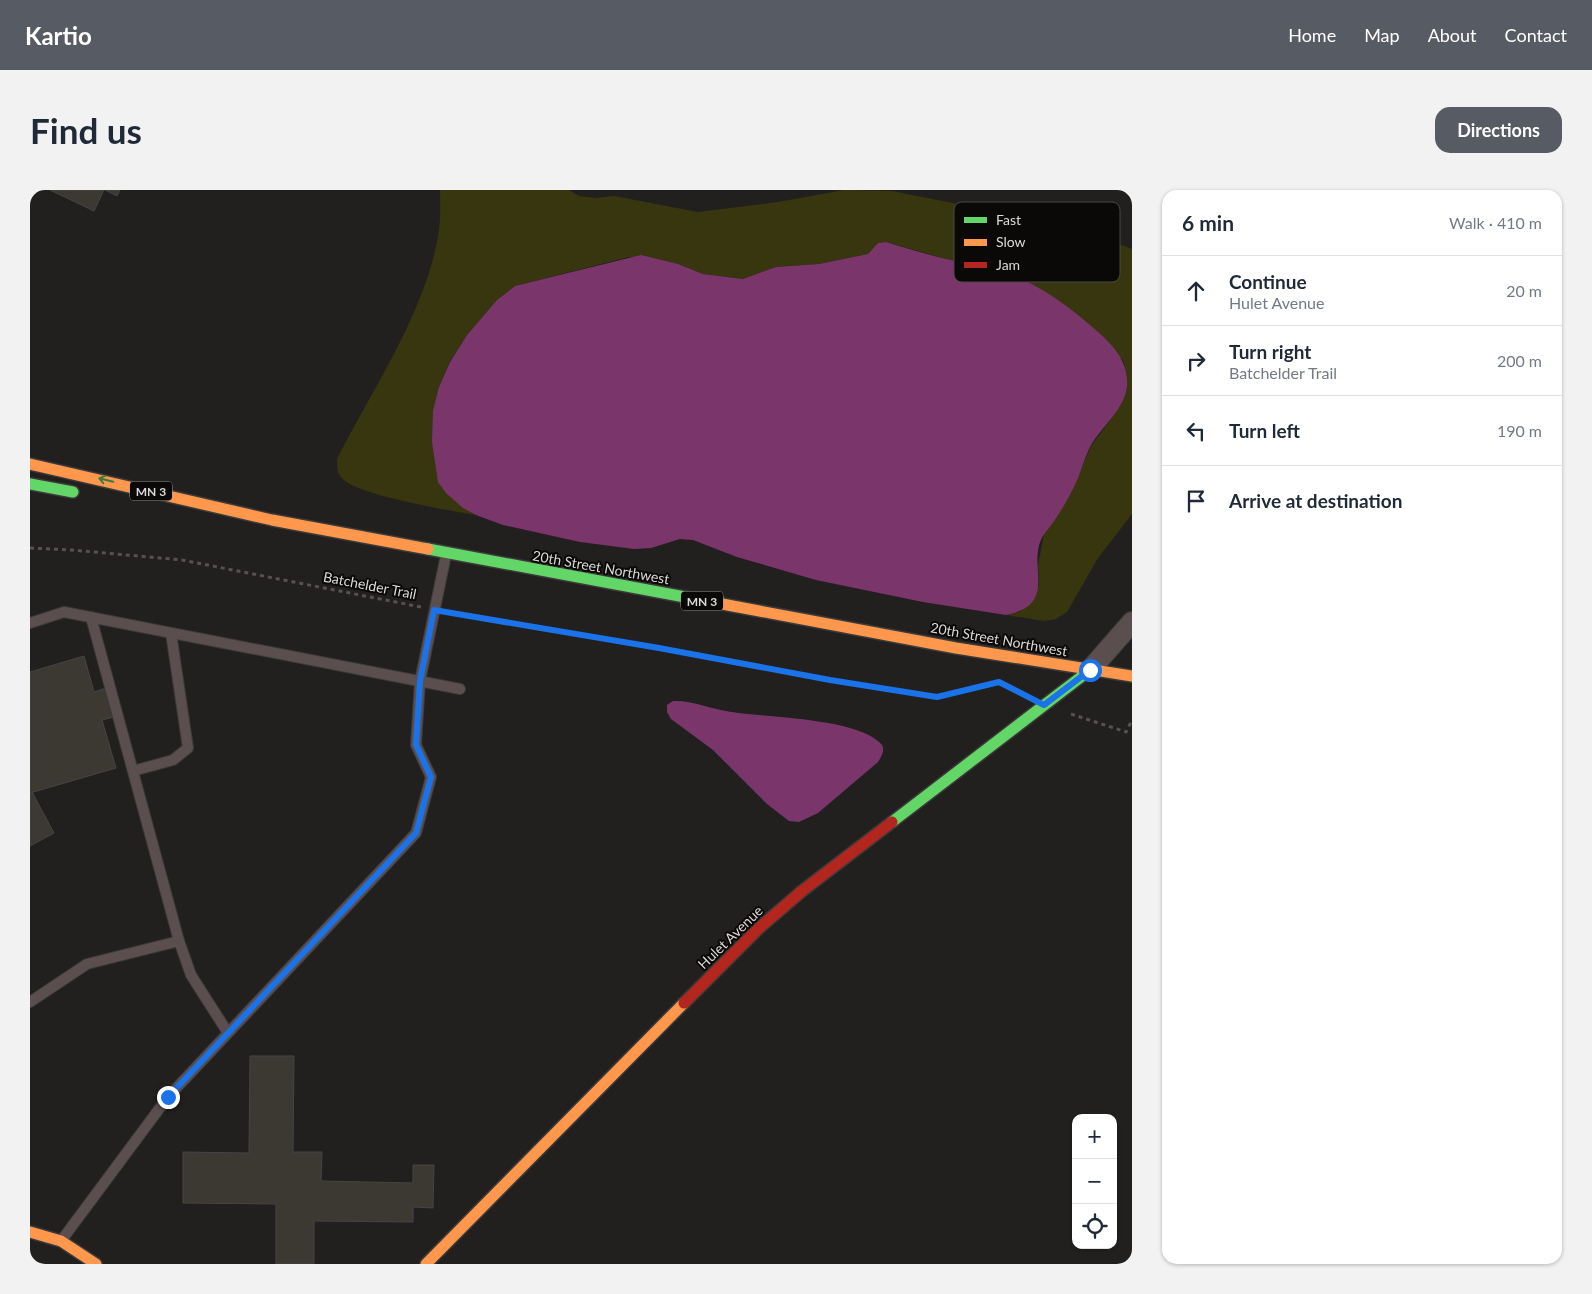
<!DOCTYPE html>
<html lang="en">
<head>
<meta charset="utf-8">
<style>
	body { margin:0; font-family:Lato,sans-serif; background:#f2f2f3; color:#1f2937 }
	.controls { position:absolute; right:15px; bottom:15px; display:grid; overflow:hidden; border-radius:10px; box-shadow:0 1px 4px #0004 }
	.controls button { width:45px; height:45px; display:grid; place-items:center; padding:0; border:0; border-bottom:1px solid #e0e1e3; background:#fff; color:#1f2937; font:25px sans-serif }
	.stop { position:absolute; width:15px; height:15px; margin:-11px; border:4px solid #1a73e8; border-radius:50%; background:#fff }
	.stop.end { background:#1a73e8; border-color:#fff; box-shadow:0 1px 5px #0008 }
	.list { margin:0; padding:0; list-style:none }
	h2 { display:flex; justify-content:space-between; align-items:center; height:65px; margin:0; padding:0 20px; font-size:21px }
	h2 small { font-size:16px; font-weight:400; color:#747a83 }
	.list li { display:grid; grid-template-columns:32px 1fr auto; gap:15px; align-items:center; box-sizing:border-box; height:70px; padding:0 20px; border-top:1px solid #e0e1e3 }
	.list b { display:block; font-size:19px; white-space:nowrap }
	.list p { margin:0; font-size:16px; white-space:nowrap; color:#747a83 }
	.list em { font-size:16px; font-style:normal; color:#747a83 }
	.icon { flex:none; width:28px; height:28px; fill:none; stroke:currentColor; stroke-width:2; stroke-linecap:round; stroke-linejoin:round }
	.map { position:relative; flex:none; width:1102px; height:1074px; overflow:hidden; border-radius:15px }
	header { display:flex; align-items:center; gap:30px; box-sizing:border-box; height:70px; padding:0 25px; background:#575b63; color:#fff }
	header strong { font-size:24px }
	nav { display:flex; gap:28px; margin-inline-start:auto; font-size:18px }
	.intro { display:flex; align-items:center; justify-content:space-between; box-sizing:border-box; height:120px; padding:0 30px }
	h1 { margin:0; font-size:35px }
	.button { padding:12px 22px; border-radius:15px; background:#575b63; color:#fff; font-size:18px; font-weight:700 }
	main { display:flex; gap:30px; padding:0 30px }
	aside { flex:1; background:#fff; border-radius:15px; box-shadow:0 1px 4px #0004 }
	.map>svg:first-child { display:block }
</style>
</head>
<body>
<header>
<strong>Kartio</strong>
<nav><a>Home</a><a>Map</a><a>About</a><a>Contact</a></nav>
</header>
<div class="intro"><h1>Find us</h1><a class="button">Directions</a></div>
<main>
<div class="map">
<svg width="1102" height="1074" viewBox="0 0 1102 1074">
	<rect width="100%" height="100%" fill="#21201f"/>
	<!-- green -->
	<path fill="#37360f" d="M410,0H539L549,6L565,8L584,6L668,22L748,12L814,0L862,1L1023,33L1067,46L1102,59V324L1068,368L1037,422L1026,429L1014,431L976,425L990,422L1009,396L1008,375L1014,344L1029,323L1047,289L1061,256L1081,229L1097,198V186L1093,170L982,85L957,76L927,72L856,52L848,53L838,64L789,74L746,77L713,89L673,84L648,74L599,67L485,96L467,110L437,145L420,171L409,197L433,317L446,325C421,321 329,305 314,290C307,284 307,277 307,269C342,200 395,123 408,46C411,31 410,15 410,0Z"/>
	<!-- water -->
	<g fill="#7a366b">
		<path d="M856,52C879,59 902,66 925,71C936,74 948,73 959,77C1000,88 1036,113 1068,142C1084,156 1099,173 1097,196C1095,219 1071,237 1060,257C1055,267 1052,278 1048,288C1040,307 1028,327 1015,343C993,372 1032,414 976,425L893,412L786,390L707,367L663,350L650,349L621,358L604,359L550,352L473,335L446,325L433,318L416,303L408,292L402,252L403,221L409,197L420,172L437,145L467,110L485,96L611,65L648,74L673,84L713,89L746,77L789,74L838,64L848,53Z"/>
		<path d="M643,511C661,510 678,518 696,521C733,528 821,527 849,552C857,558 852,565 848,572L788,623L769,632L759,631L737,614L683,560L641,529L637,522V515Z"/>
	</g>
	<!-- building -->
	<g fill="#3c3832" stroke="#464544">
		<polygon points="20,0 74,0 64,21"/>
		<polygon points="75,0 90,0 87,6"/>
		<polygon points="54,466 64,502 76,498 84,527 72,530 86,578 0,603 0,482"/>
		<polygon points="2,602 24,643 0,656 0,603"/>
		<polygon points="220,866 264,866 263,962 292,962 291,991 383,993 383,975 404,975 403,1018 383,1017 383,1032 284,1031 284,1074 246,1074 246,1014 153,1013 153,962 219,963"/>
	</g>
	<g fill="none" stroke-linecap="round" stroke-linejoin="round">
		<!-- lane casing -->
		<g stroke="#3b3a39" stroke-width="12">
			<g id="lane">
				<polyline points="61,427 149,751 161,785 198,843"/>
				<polyline points="0,433 34,422 430,499"/>
				<polyline points="103,581 143,570 158,558 141,443"/>
				<polyline points="0,812 57,774 149,751"/>
				<polyline points="31,1051 138,907 386,643 401,587 386,555 390,491 416,365"/>
			</g>
		</g>
		<!-- street casing -->
		<g stroke="#3b3a39" stroke-width="22">
			<polyline id="street" points="1060,480 1102,432"/>
		</g>
		<!-- fast casing -->
		<g stroke="#3b3a39" stroke-width="14">
			<g id="fast">
				<polyline points="0,294 43,302"/>
				<polyline points="398,359 671,410"/>
				<polyline points="862,632 1060,480"/>
			</g>
		</g>
		<!-- slow casing -->
		<g stroke="#3b3a39" stroke-width="14">
			<g id="slow">
				<polyline points="0,274 242,330 398,359"/>
				<polyline points="671,410 926,458 1102,486"/>
				<polyline points="0,1042 31,1051 66,1074"/>
				<polyline points="396,1074 654,813"/>
			</g>
		</g>
		<!-- jam casing -->
		<g stroke="#3b3a39" stroke-width="14">
			<polyline id="jam" points="654,813 729,738 772,701 862,632"/>
		</g>
		<!-- path -->
		<g stroke="#585051" stroke-width="3" stroke-dasharray="4 4" stroke-linecap="butt">
			<polyline points="0,358 42,360 152,370 391,417"/>
			<polyline points="419,423 629,458 800,490 907,507 969,492 991,503"/>
			<polyline points="1041,524 1096,542 1102,530"/>
		</g>
		<!-- lane -->
		<use href="#lane" stroke="#5b4e4f" stroke-width="10"/>
		<!-- street -->
		<use href="#street" stroke="#5b4e4f" stroke-width="20"/>
		<!-- fast -->
		<use href="#fast" stroke="#63d668" stroke-width="11"/>
		<!-- slow -->
		<use href="#slow" stroke="#ff974d" stroke-width="11"/>
		<!-- jam -->
		<use href="#jam" stroke="#b3261e" stroke-width="11"/>
	</g>
	<!-- one-way arrows -->
	<defs><path id="oneway-shaft" d="M-6 0H5M1.5-3L5.5 0L1.5 3" fill="none" stroke-width="1.6" stroke-linecap="round" stroke-linejoin="round" transform="scale(1.25)"/></defs>
	<use stroke="#3b7a3d" href="#oneway-shaft" transform="translate(76 290) rotate(-166)"/>
	<g fill="none" stroke-linecap="round" stroke-linejoin="round">
		<!-- route -->
		<polyline stroke="#1a73e8" stroke-width="6" points="138,907 386,643 401,587 386,555 390,491 404,420 629,458 800,490 907,507 969,492 1014,515 1060,480"/>
	</g>
	<g text-anchor="middle" dominant-baseline="central" stroke-width="4" stroke-linejoin="round" paint-order="stroke">
		<!-- shield labels -->
		<g fill="#0a0908" stroke="#9d9b9a" stroke-width="1">
			<rect x="100" y="291.5" width="42" height="19" rx="4"/>
			<rect x="651" y="401.5" width="42" height="19" rx="4"/>
		</g>
		<g font-size="12" font-weight="bold" fill="#dcdad9">
			<text x="121" y="301">MN 3</text>
			<text x="672" y="411">MN 3</text>
		</g>
		<!-- street labels -->
		<g font-size="14" fill="#dcdad9" stroke="#0a0908">
			<text transform="translate(571 377) rotate(10)">20th Street Northwest</text>
			<text transform="translate(340 395) rotate(11)">Batchelder Trail</text>
			<text transform="translate(969 449) rotate(10)">20th Street Northwest</text>
			<text transform="translate(700 747) rotate(-44)">Hulet Avenue</text>
		</g>
	</g>
	<!-- legend -->
	<rect x="924" y="12" width="166" height="80" rx="8" fill="#0a0908" stroke="#494847" stroke-width="1"/>
	<rect x="934" y="27" width="23" height="6" fill="#63d668"/>
	<rect x="934" y="49" width="23" height="7" fill="#ff974d"/>
	<rect x="934" y="72" width="23" height="6" fill="#b3261e"/>
	<g font-size="14" fill="#dcdad9">
		<text x="966" y="35">Fast</text>
		<text x="966" y="57">Slow</text>
		<text x="966" y="80">Jam</text>
	</g>
</svg>
<div class="controls">
<button>+</button>
<button>−</button>
<button><svg class="icon" aria-label="locate" viewBox="0 0 24 24"><circle cx="12" cy="12" r="6"/><path d="M12 2v4M12 18v4M2 12h4M18 12h4"/></svg></button>
</div>
<div class="stop" style="left:1060px;top:480px"></div>
<div class="stop end" style="left:138px;top:907px"></div>
</div>
<aside>
<h2>6 min<small>Walk · 410 m</small></h2>
<ul class="list">
<li><svg class="icon" aria-label="ahead" viewBox="0 0 24 24"><path d="M12 20V5M6 11l6-6 6 6"/></svg><div><b>Continue</b><p>Hulet Avenue</p></div><em>20 m</em></li>
<li><svg class="icon" aria-label="right" viewBox="0 0 24 24"><path d="M7 20v-9h11M14 6l5 5-5 5"/></svg><div><b>Turn right</b><p>Batchelder Trail</p></div><em>200 m</em></li>
<li><svg class="icon" aria-label="left" viewBox="0 0 24 24"><path d="M17 20v-9H6M10 6l-5 5 5 5"/></svg><div><b>Turn left</b></div><em>190 m</em></li>
<li><svg class="icon" aria-label="arrive" viewBox="0 0 24 24"><path d="M6 21V4h12l-3 4 3 4H6"/></svg><div><b>Arrive at destination</b></div></li>
</ul>
</aside>
</main>
</body>
</html>
